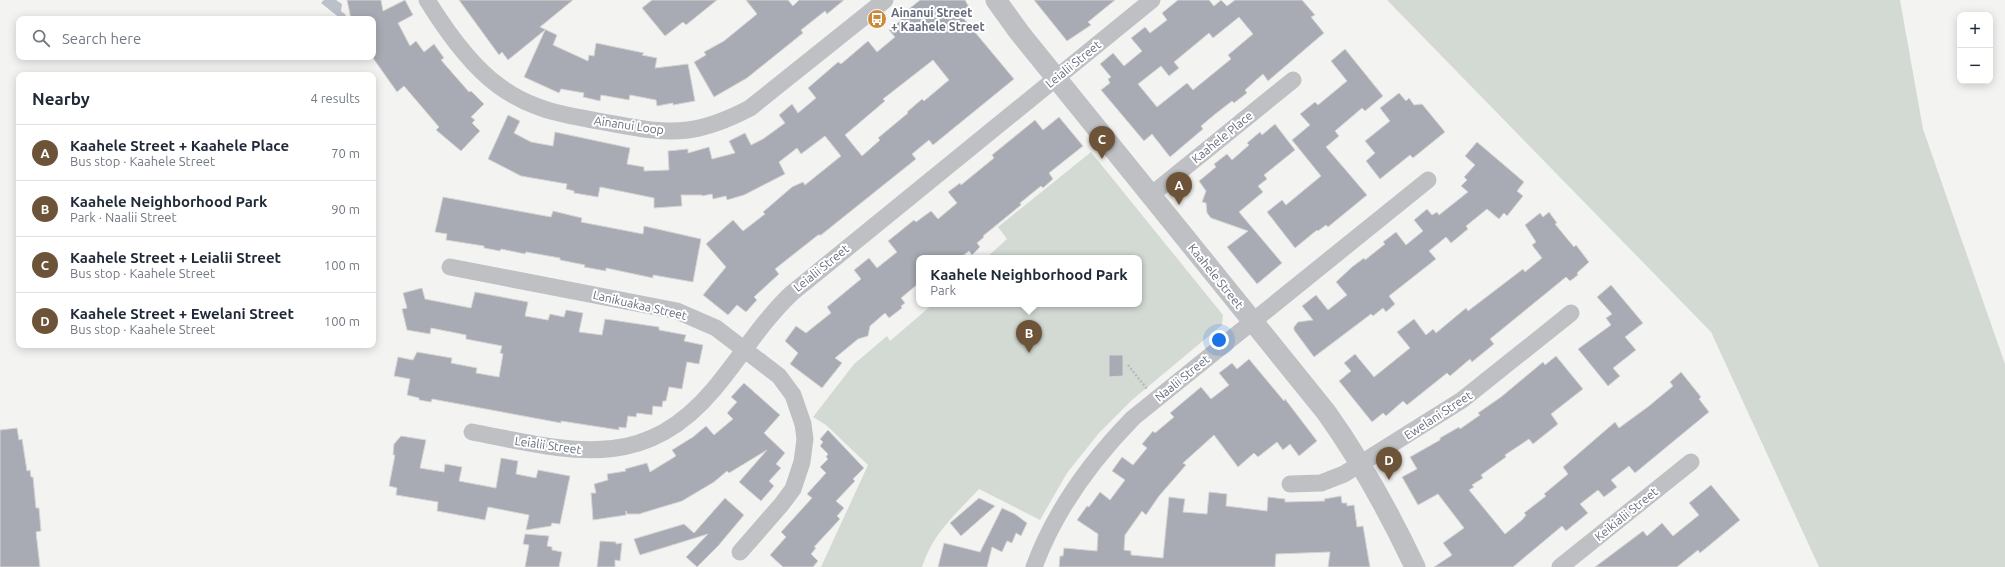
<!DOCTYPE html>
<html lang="en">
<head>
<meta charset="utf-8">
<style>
	body { margin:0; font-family:Ubuntu,sans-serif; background:#f2f2f3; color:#1f2937 }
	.controls { position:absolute; right:12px; top:12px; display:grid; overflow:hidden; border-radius:8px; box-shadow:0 2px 10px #0003 }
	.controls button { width:36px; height:36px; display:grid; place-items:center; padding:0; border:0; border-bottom:1px solid #e0e1e3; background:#fff; color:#1f2937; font:20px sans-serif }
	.you { position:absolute; left:1219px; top:340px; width:14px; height:14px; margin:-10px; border:3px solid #fff; border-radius:50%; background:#1a73e8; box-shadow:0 0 0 6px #1a73e833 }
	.badge { display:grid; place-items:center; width:26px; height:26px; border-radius:50%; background:#6d5438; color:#fff; font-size:13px; font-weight:700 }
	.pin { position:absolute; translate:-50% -33px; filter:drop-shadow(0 1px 2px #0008) }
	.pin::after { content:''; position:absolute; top:21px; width:14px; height:12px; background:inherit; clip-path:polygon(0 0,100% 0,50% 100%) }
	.popup { position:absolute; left:916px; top:255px; width:226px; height:52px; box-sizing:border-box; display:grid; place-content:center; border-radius:8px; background:#fff; filter:drop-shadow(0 1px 3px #0005); font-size:13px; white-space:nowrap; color:#747a83 }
	.popup b { font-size:15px; color:#1f2937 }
	.popup::after { content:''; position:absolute; left:50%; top:100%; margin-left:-8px; border:8px solid transparent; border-top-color:#fff }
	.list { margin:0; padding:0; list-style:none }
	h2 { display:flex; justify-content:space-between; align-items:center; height:52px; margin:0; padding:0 16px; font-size:17px }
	h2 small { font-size:13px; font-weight:400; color:#747a83 }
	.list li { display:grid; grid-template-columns:26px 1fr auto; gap:12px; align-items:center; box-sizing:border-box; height:56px; padding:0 16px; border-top:1px solid #e0e1e3 }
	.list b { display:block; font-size:15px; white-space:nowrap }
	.list p { margin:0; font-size:13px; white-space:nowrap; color:#747a83 }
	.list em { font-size:13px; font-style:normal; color:#747a83 }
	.icon { flex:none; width:22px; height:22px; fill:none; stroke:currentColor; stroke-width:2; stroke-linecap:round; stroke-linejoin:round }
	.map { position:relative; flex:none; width:2005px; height:567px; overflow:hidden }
	.search { position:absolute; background:#fff; box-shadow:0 2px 10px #0003; left:16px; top:16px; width:360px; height:44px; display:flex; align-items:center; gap:10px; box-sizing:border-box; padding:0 14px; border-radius:8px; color:#747a83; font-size:15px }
	.panel { position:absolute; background:#fff; box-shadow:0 2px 10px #0003; left:16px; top:72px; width:360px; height:276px; border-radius:8px }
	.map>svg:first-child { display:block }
</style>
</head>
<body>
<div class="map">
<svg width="2005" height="567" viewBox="0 0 2005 567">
	<rect width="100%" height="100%" fill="#f3f4f1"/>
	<!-- green -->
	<g fill="#d3dad4">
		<polygon points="1387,0 1900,0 1923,129 2005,364 2005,567 1819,567 1711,332"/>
		<path d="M1091,152L1223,315L1222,325L1132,400L1099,433L1067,473L1040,520L979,489C955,515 933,533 922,567H821L868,465L826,425L813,417L854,364L887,336L890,341L933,304H1139V258H986L1007,239L998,227Z"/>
	</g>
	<!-- water -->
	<polygon fill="#bcc0c8" points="324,0 336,0 342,4 341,11 346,15 341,19 321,3"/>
	<!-- building -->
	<g fill="#a8abb3" stroke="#d5d5d4" fill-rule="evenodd">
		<polygon points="347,0 381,0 383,11 405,0 413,15 398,23 410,46 416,41 424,52 434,44 444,58 441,60 469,92 471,91 484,104 471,117 475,120 472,123 480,131 461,151 436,130 439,127 404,86 397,92 373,58 373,19 351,19"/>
		<polygon points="459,0 573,0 540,27 557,35 553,45 588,61 589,55 594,56 596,43 644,53 642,55 657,58 655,68 688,64 695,101 673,105 673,103 657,106 656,100 630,95 629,100 601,95 600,101 583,97 584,93 561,89 559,93 524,77 545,30 508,60 502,52 499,55"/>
		<polygon points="652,0 717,0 686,25 683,22 665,36 642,8"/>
		<polygon points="746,0 788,0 793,6 799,0 844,0 827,14 825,11 801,30 803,33 747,78 714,97 694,62 706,55 704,52 724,41 757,14"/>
		<path d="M920,0H965L973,14L964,19L1014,79L933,145L929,140L912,154L916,159L821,235H818L775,269L779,274L754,297L757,300L746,312L737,305L728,315L703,295L726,267L706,244L733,220L743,231L765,214L763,212L792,187L803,182L805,185L841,156L825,136L801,154L797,148L779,162L785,174L744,195L727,200L726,196L713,199L712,194L702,196V195H681L682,206L654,208V198L600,187L598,197L574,193V191L566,189L567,184L521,176L488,159L508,115L520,121L514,133L531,142L553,146L555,132L630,148L627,164L644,167V171L669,170L668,151L688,149V153L709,147L712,159L735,153L729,141L745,133L751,145L763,139L785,123L779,115L792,104L798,113L816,98L808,88L838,62L841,64L868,41L877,52L895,37L889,30L901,20L899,17ZM933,60L949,80L924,101L922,99L907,112L908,113L878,138L880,140L862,156L845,135L885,101L883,99Z"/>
		<polygon points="1034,0 1115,0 1088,22 1091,25 1067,41"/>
		<path d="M1178,0H1209L1214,6L1221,0L1227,6L1235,0H1302L1315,15L1311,17L1324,33L1268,81L1263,74L1245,90L1247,93L1234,103L1232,101L1214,115L1201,126L1203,129L1170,157L1152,134L1144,141L1101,90L1110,83L1108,79L1111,77L1100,64L1113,53L1124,66L1142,51L1131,38L1145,27L1150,33L1167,20L1162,13ZM1239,17L1253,34L1228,55L1231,59L1193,90L1187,83L1157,107L1138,84L1161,66L1169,76L1179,68L1174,62L1209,33L1213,38Z"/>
		<polygon points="1345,49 1383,96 1365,111 1362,108 1335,131 1339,136 1326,147 1367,195 1328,227 1326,225 1318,231 1317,230 1295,248 1267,212 1282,200 1286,205 1321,176 1292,140 1310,125 1300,114 1315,102 1318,105 1347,81 1331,61"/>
		<polygon points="1399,93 1406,101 1409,98 1414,105 1422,104 1445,132 1413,158 1410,155 1380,179 1366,161 1375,153 1365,141 1390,121 1380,108"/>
		<polygon points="1059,117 1083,146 1049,173 1053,179 1043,188 1041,186 1020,203 1021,205 983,236 984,237 977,243 980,247 972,255 969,251 960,258 919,258 919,283 901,298 905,303 901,306 902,308 889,318 885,313 870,326 868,336 858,339 835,358 842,363 822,388 790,364 798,353 785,341 796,326 806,333 831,313 827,307 861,279 854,270 869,258 877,268 897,252 888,241 914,220 916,222 931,211 938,219 957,203 948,192 960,183 961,185 994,158 992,155 1035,120 1043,130"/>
		<polygon points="1275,124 1295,150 1264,175 1267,179 1258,186 1263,192 1239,212 1282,263 1257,284 1227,247 1248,231 1211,218 1207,213 1206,203 1202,202 1206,191 1199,181 1216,167 1214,164 1227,154 1232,160 1249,145 1247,143 1260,132 1262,135"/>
		<polygon points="1477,142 1524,182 1517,191 1523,196 1507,216 1504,213 1499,219 1487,209 1466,226 1468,229 1451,243 1446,237 1429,251 1436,259 1389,296 1395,304 1386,312 1383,308 1373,316 1371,314 1314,357 1294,330 1294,327 1298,322 1313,320 1302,306 1316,295 1328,310 1347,295 1336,282 1352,267 1364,258 1365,260 1385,244 1383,242 1396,232 1406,245 1423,231 1414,220 1427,209 1432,215 1437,212 1439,215 1468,192 1461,186 1467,180 1464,177 1475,165 1465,156"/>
		<polygon points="443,197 551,217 553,211 582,218 581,222 643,234 644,226 701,239 693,282 653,275 653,278 606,268 606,271 584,267 585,265 560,260 560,258 526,252 525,254 501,249 500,251 484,248 484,246 446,240 447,234 435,232"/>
		<polygon points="1549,212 1557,223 1555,224 1574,247 1576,245 1589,262 1577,273 1578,275 1570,281 1566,277 1490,339 1494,344 1472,362 1470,359 1450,376 1447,373 1407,405 1403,401 1386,416 1383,413 1372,422 1339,381 1351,371 1344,363 1355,354 1374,377 1410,348 1397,332 1414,319 1426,335 1433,329 1436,333 1466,308 1468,311 1523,269 1525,272 1542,258 1532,245 1536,242 1525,225 1540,213 1543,217"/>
		<polygon points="1611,285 1643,323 1625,337 1636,350 1613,368 1620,376 1608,386 1578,349 1611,325 1606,318 1612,314 1597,297"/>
		<polygon points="422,288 425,299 471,308 475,292 528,302 525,316 548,320 550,314 564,317 566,310 583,313 579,332 602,335 605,319 659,327 659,330 686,335 684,341 703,345 699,364 687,362 682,389 669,387 666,401 663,401 662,407 653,406 652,415 637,413 636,417 628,416 626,428 619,427 619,430 561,421 561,423 432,399 431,402 419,400 419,398 407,395 410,379 394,376 398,357 413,360 417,352 452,358 451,363 477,368 476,373 499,377 503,354 500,353 502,346 466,339 466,335 431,328 430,334 407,330 402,309 407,308 403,293"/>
		<polygon points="1109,355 1123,355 1123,376 1109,377"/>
		<polygon points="1556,356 1583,389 1551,414 1558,424 1533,444 1529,439 1505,455 1506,457 1481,475 1483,478 1472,485 1474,487 1469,490 1505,534 1522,520 1526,515 1524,513 1546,496 1544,494 1568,474 1563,467 1615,422 1619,428 1649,406 1673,386 1670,382 1681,372 1701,397 1699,399 1709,412 1635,473 1629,466 1611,480 1617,487 1604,497 1598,490 1580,504 1588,513 1566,531 1562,526 1513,567 1434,567 1452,555 1443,543 1464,528 1438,494 1418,505 1402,477 1417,469 1410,457 1440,440 1440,438 1459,427 1460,429 1480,415 1478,413 1501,397 1543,362 1545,365"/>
		<polygon points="1249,359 1284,401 1285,399 1317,441 1299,456 1290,444 1283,450 1277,442 1258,457 1254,453 1238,467 1214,435 1183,463 1186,465 1159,496 1146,515 1142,511 1125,535 1124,550 1131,551 1131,555 1163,558 1169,497 1185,499 1183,512 1207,514 1209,492 1227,494 1226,506 1267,511 1268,497 1285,499 1285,502 1325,501 1324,499 1341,496 1342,503 1347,503 1347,506 1354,505 1357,527 1363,526 1370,567 1328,567 1330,552 1276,554 1275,567 1059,567 1060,556 1063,556 1064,548 1097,551 1098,534 1077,520 1087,506 1089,507 1100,492 1110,500 1125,480 1112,471 1122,457 1133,465 1147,448 1142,444 1153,431 1155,433 1174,417 1170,413 1201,387 1211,399 1229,385 1219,373 1232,363 1237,369"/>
		<polygon points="744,383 780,415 764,433 785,453 776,464 781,468 769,481 774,486 761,501 739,482 767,450 729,473 727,471 714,482 682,501 639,514 627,514 626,511 626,515 593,520 591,493 596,493 594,484 608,480 607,474 626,471 625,469 647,463 650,472 676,456 672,450 693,437 706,426 714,435 733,419 727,413 737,402 731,397"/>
		<polygon points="17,428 19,440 22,439 27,471 30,470 31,477 33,477 36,508 39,508 41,531 36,532 40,567 0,567 0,430"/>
		<polygon points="828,430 864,468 853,479 855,481 836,501 844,508 837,516 840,519 814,547 816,548 811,554 818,561 813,567 783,567 770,555 786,537 781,532 812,498 807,494 826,473 820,467 828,459 826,457 828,454 820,446 823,442 820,439"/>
		<polygon points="401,436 426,440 420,468 444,472 445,464 462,467 459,481 496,488 501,458 518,461 516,474 536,478 538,470 570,476 560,524 552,523 551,526 526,530 529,515 488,507 485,520 437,511 438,502 396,495 397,488 389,486 395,455 393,455 394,444"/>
		<polygon points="1711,485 1740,520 1700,553 1698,550 1677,567 1595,567 1643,531 1647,536 1662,523 1673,536 1699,515 1689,503"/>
		<polygon points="725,498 744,515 718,546 697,567 686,557 708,534 640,555 639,553 634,539 684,524 694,533"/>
		<polygon points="979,498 995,506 961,536 950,523"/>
		<polygon points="1002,508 1015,514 1027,523 1021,536 1016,533 1012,543 1007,541 1002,552 992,547 987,567 938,567 944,543 980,552"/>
		<polygon points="525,534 549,536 547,546 552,547 552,550 562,552 559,567 525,567 529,545 523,544"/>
		<polygon points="600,541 616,542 616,544 622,543 620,561 615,560 615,567 597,567"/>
	</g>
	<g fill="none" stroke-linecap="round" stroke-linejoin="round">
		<!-- path -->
		<polyline stroke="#b8b9bc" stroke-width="2.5" stroke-dasharray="2 2" stroke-linecap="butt" points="1128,365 1147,389"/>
		<!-- minor -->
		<g stroke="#bec0c4" stroke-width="17">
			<path d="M427,0C445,29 471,66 499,86C510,94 522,101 536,106C555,114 577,117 598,121C627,126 658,134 688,130C710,127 731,118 750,108L885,0"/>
			<polyline points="1151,195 1293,80"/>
			<polyline points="450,267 677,311 716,328 779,376 793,395 803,424 805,439 802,462 793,489 781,505 740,552"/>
			<path d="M472,432C567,450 642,475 714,389C741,357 762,321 792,293L1152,0"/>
			<polyline points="1290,484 1321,483 1344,474 1462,400 1571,313"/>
			<path d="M1034,567C1055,510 1091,461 1133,418L1428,180"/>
			<polyline points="1560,567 1691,462"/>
		</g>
		<!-- tertiary -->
		<path stroke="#bec0c4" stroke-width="21" d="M996,0L1019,32L1326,412C1361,461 1389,512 1415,567"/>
	</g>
	<!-- icons -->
	<defs>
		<g id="bus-disc" transform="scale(1)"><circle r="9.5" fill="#cc893a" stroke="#fff"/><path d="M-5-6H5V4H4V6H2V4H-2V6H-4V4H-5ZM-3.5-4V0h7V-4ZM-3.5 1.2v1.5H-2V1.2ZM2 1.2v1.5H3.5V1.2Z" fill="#fff"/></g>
	</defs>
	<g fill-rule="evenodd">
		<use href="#bus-disc" x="877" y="19"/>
	</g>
	<g text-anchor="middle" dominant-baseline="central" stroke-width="4" stroke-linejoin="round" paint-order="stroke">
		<!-- poi labels -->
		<g font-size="12" font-weight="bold" fill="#676d7e" stroke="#fff" text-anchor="start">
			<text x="891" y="12">Ainanui Street<tspan x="891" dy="14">+ Kaahele Street</tspan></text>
		</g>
		<!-- street labels -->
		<g font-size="12" fill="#676d7e" stroke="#fff">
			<text transform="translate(1073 64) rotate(-39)">Leialii Street</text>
			<text transform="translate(629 125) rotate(8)">Ainanui Loop</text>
			<text transform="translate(1222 137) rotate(-39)">Kaahele Place</text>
			<text transform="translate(821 268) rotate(-39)">Leialii Street</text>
			<text transform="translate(1216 276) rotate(51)">Kaahele Street</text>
			<text transform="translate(640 305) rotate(13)">Lanikuakaa Street</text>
			<text transform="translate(1182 378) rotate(-39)">Naalii Street</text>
			<text transform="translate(1438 415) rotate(-33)">Ewelani Street</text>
			<text transform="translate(548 445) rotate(8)">Leialii Street</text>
			<text transform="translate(1626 514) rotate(-39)">Keikialii Street</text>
		</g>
	</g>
</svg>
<div class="controls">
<button>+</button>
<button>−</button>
</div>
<div class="you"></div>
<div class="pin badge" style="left:1179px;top:205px">A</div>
<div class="pin badge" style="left:1029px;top:353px">B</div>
<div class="popup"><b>Kaahele Neighborhood Park</b>Park</div>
<div class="pin badge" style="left:1102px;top:159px">C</div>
<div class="pin badge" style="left:1389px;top:480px">D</div>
<div class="search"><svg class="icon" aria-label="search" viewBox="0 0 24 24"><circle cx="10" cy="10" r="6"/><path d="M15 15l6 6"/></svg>Search here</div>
<section class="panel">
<h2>Nearby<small>4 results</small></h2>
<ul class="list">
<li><span class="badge">A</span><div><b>Kaahele Street + Kaahele Place</b><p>Bus stop · Kaahele Street</p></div><em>70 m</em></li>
<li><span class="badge">B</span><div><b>Kaahele Neighborhood Park</b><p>Park · Naalii Street</p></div><em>90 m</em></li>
<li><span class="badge">C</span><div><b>Kaahele Street + Leialii Street</b><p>Bus stop · Kaahele Street</p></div><em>100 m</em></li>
<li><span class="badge">D</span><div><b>Kaahele Street + Ewelani Street</b><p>Bus stop · Kaahele Street</p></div><em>100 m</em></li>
</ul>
</section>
</div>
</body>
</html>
